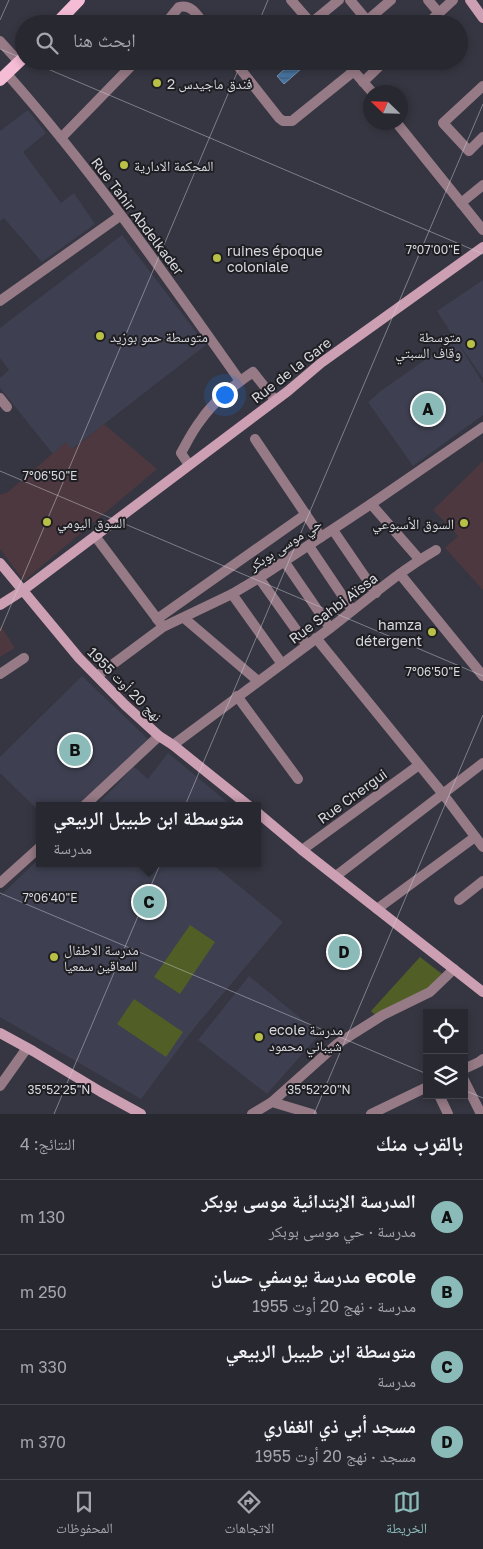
<!DOCTYPE html>
<html lang="ar">
<head>
<meta charset="utf-8">
<style>
	body { margin:0; font-family:"Golos Text","Noto Naskh Arabic",sans-serif; background:#303039; color:#f1f3f6; direction:rtl }
	.controls { position:absolute; right:15px; bottom:15px; display:grid; overflow:hidden; border-radius:0px; box-shadow:0 2px 8px #0003 }
	.controls button { width:45px; height:45px; display:grid; place-items:center; padding:0; border:0; border-bottom:1px solid #44444d; background:#282831; color:#f1f3f6; font:25px sans-serif }
	.compass { position:absolute; left:363px; top:85px; width:45px; height:45px; border-radius:50%; background:#282831; box-shadow:0 2px 8px #0003; rotate:293deg }
	.you { position:absolute; left:224px; top:394px; width:18px; height:18px; margin:-12px; border:4px solid #fff; border-radius:50%; background:#1a73e8; box-shadow:0 0 0 8px #1a73e833 }
	.badge { display:grid; place-items:center; width:32px; height:32px; border-radius:50%; background:#8bbbb9; color:#111; font-size:16px; font-weight:700 }
	.pin { position:absolute; translate:-50% -50%; border:2px solid #fff; box-shadow:0 1px 5px #0006 }
	.popup { position:absolute; left:36px; top:802px; width:225px; height:65px; box-sizing:border-box; display:grid; place-content:center; border-radius:0px; background:#282831; filter:drop-shadow(0 1px 4px #0005); font-size:16px; white-space:nowrap; color:#a5a6ab }
	.popup b { font-size:19px; color:#f1f3f6 }
	.popup::after { content:''; position:absolute; left:50%; top:100%; margin-left:-10px; border:10px solid transparent; border-top-color:#282831 }
	.list { margin:0; padding:0; list-style:none }
	h2 { display:flex; justify-content:space-between; align-items:center; height:65px; margin:0; padding:0 20px; font-size:21px }
	h2 small { font-size:16px; font-weight:400; color:#a5a6ab }
	.list li { display:grid; grid-template-columns:32px 1fr auto; gap:15px; align-items:center; box-sizing:border-box; height:75px; padding:0 20px; border-top:1px solid #44444d }
	.list b { display:block; font-size:19px; white-space:nowrap }
	.list p { margin:0; font-size:16px; white-space:nowrap; color:#a5a6ab }
	.list em { font-size:16px; font-style:normal; color:#a5a6ab }
	.icon { flex:none; width:28px; height:28px; fill:none; stroke:currentColor; stroke-width:2; stroke-linecap:round; stroke-linejoin:round }
	.map { position:relative; flex:none; width:483px; height:1114px; overflow:hidden; direction:ltr }
	.search { position:absolute; background:#282831; box-shadow:0 2px 8px #0003; left:15px; right:15px; top:15px; height:55px; display:flex; align-items:center; gap:12px; box-sizing:border-box; padding:0 18px; border-radius:28px; color:#a5a6ab; font-size:19px }
	.sheet { height:365px; background:#282831 }
	nav { display:flex; justify-content:space-around; align-items:center; box-sizing:border-box; height:70px; border-top:1px solid #44444d; background:#282831; font-size:14px; color:#a5a6ab }
	nav a { display:grid; justify-items:center; gap:2px }
	nav .on { color:#8bbbb9 }
	.map>svg:first-child { display:block }
</style>
</head>
<body>
<div class="map">
<svg width="483" height="1114" viewBox="0 0 483 1114">
	<defs>
		<pattern id="water-rules" width="6" height="5" patternUnits="userSpaceOnUse" patternTransform="scale(1.25)"><rect width="6" height="5" fill="#4674a0"/><path d="M0 2.5h6" fill="none" stroke="#445d76"/></pattern>
	</defs>
	<rect width="100%" height="100%" fill="#353641"/>
	<!-- commercial -->
	<g fill="#4d383f">
		<polygon points="104,424 157,469 24,581 0,549 0,495 8,492 66,442 73,449"/>
		<polygon points="483,461 483,590 445,548 458,536 433,510"/>
		<polygon points="0,625 15,648 0,657"/>
	</g>
	<!-- built -->
	<g fill="#3e3f50">
		<polygon points="28,110 46,133 23,152 61,203 74,193 95,224 42,262 4,218 0,221 0,131"/>
		<polygon points="122,235 206,345 72,449 66,442 53,454 0,388 0,378 9,370 0,358 0,328"/>
		<polygon points="483,280 483,378 456,340 483,383 483,415 413,466 368,402 382,390 455,339 437,311"/>
		<polygon points="82,676 151,742 82,806 40,806 40,812 0,773 0,757"/>
		<polygon points="168,753 232,806 95,806 117,785 133,766 148,779"/>
		<polygon points="40,858 40,863 218,863 216,867 283,922 195,1027 141,1099 0,1017 0,896"/>
		<polygon points="249,976 320,1034 267,1094 198,1040"/>
	</g>
	<!-- green -->
	<g fill="#515e25">
		<polygon points="190,925 215,942 180,994 154,977"/>
		<polygon points="420,957 442,974 428,989 376,1016 371,1011"/>
		<polygon points="134,999 183,1032 166,1057 117,1024"/>
	</g>
	<!-- water -->
	<polygon fill="url(#water-rules)" stroke="#7292b3" points="294,61 310,61 284,84 277,76"/>
	<g fill="none" stroke-linecap="round" stroke-linejoin="round">
		<!-- street -->
		<g stroke="#967a86" stroke-width="10">
			<polyline points="291,0 312,24"/>
			<polyline points="350,0 370,24"/>
			<polyline points="428,0 439,13"/>
			<polyline points="311,23 339,0"/>
			<path d="M165,24L179,7C192,4 197,15 204,24"/>
			<polyline points="363,24 391,0"/>
			<polyline points="427,24 453,0"/>
			<polyline points="0,41 19,62"/>
			<polyline points="234,61 279,118 283,121 292,121 354,71"/>
			<polyline points="345,61 372,92"/>
			<path d="M7,74C92,170 166,276 240,381"/>
			<polyline points="363,82 385,61"/>
			<polyline points="483,86 443,123 469,151 483,137"/>
			<polyline points="396,122 483,230"/>
			<polyline points="61,138 136,61"/>
			<polyline points="461,203 483,185"/>
			<polyline points="0,301 120,216"/>
			<polyline points="0,398 7,407"/>
			<polyline points="255,439 321,537"/>
			<path d="M189,465L181,453C187,442 193,430 201,420C214,401 234,385 253,372L275,400"/>
			<polyline points="371,504 419,559"/>
			<polyline points="333,530 376,593"/>
			<polyline points="95,536 161,624"/>
			<polyline points="309,546 352,610"/>
			<polyline points="284,561 330,628"/>
			<polyline points="400,574 483,676"/>
			<polyline points="259,578 307,645"/>
			<polyline points="232,594 282,664"/>
			<polyline points="184,618 258,681"/>
			<polyline points="157,619 306,514"/>
			<polyline points="316,638 443,794 483,847"/>
			<polyline points="0,674 24,658"/>
			<polyline points="97,676 163,627 232,594 259,578 371,504 483,427"/>
			<polyline points="237,696 298,779"/>
			<path d="M173,745C225,706 277,668 329,629C364,602 398,572 436,550"/>
			<polyline points="84,806 159,736"/>
			<polyline points="302,850 419,765"/>
			<polyline points="336,876 483,763"/>
			<polyline points="0,883 40,847"/>
			<polyline points="459,900 483,881"/>
			<polyline points="377,909 475,837"/>
			<polyline points="464,1069 479,1062 483,1059"/>
			<polyline points="464,1080 481,1114"/>
			<polyline points="0,1086 27,1048"/>
			<polyline points="439,1095 448,1114"/>
			<polyline points="272,1102 337,1044 383,1015 430,992 454,969"/>
			<polyline points="252,1114 272,1102 312,1114"/>
			<polyline points="371,1114 427,1087"/>
		</g>
		<!-- secondary -->
		<g stroke="#cc9fb3" stroke-width="10">
			<polyline points="470,0 483,18"/>
			<polyline points="0,563 79,658 125,705 159,736 173,745 249,806"/>
			<polyline points="0,605 22,591 288,391 321,363 483,247"/>
			<polyline points="258,813 302,850 483,992"/>
			<polyline points="0,1033 33,1051 101,1092 141,1114"/>
		</g>
		<!-- primary -->
		<g stroke="#f5bcd5" stroke-width="12">
			<polyline points="56,24 79,0"/>
			<polyline points="0,80 24,57"/>
		</g>
	</g>
	<!-- ticks -->
	<path fill="none" stroke="#d8d8df" stroke-width="1" stroke-opacity="0.45" d="M0,20L9,0M258,24L268,0M0,49L24,59M29,61L483,254M0,471L483,676M0,631L242,61M0,893L427,1074M464,1090L483,1098M54,1114L483,104M314,1114L483,715"/>
	<!-- markers -->
	<g fill="#b9c046" stroke="#1e1e23" stroke-width="2">
		<circle cx="157" cy="83" r="5"/>
		<circle cx="124" cy="165" r="5"/>
		<circle cx="217" cy="258" r="5"/>
		<circle cx="100" cy="336" r="5"/>
		<circle cx="471" cy="344" r="5"/>
		<circle cx="47" cy="522" r="5"/>
		<circle cx="464" cy="523" r="5"/>
		<circle cx="432" cy="632" r="5"/>
		<circle cx="54" cy="957" r="5"/>
		<circle cx="259" cy="1037" r="5"/>
	</g>
	<g text-anchor="middle" dominant-baseline="central" stroke-width="4" stroke-linejoin="round" paint-order="stroke">
		<!-- poi labels -->
		<g font-size="14" fill="#d8d8df" stroke="#1e1e23" text-anchor="start">
			<text x="167" y="83">فندق ماجيدس 2</text>
			<text x="134" y="165">المحكمة الادارية</text>
			<text x="227" y="250">ruines époque<tspan x="227" dy="16">coloniale</tspan></text>
			<text x="110" y="336">متوسطة حمو بوزيد</text>
			<text x="461" y="336" text-anchor="end">متوسطة<tspan x="461" dy="16">وقاف السبتي</tspan></text>
			<text x="57" y="522">السوق اليومي</text>
			<text x="454" y="523" text-anchor="end">السوق الأسبوعي</text>
			<text x="422" y="624" text-anchor="end">hamza<tspan x="422" dy="16">détergent</tspan></text>
			<text x="64" y="949">مدرسة الاطفال<tspan x="64" dy="16">المعاقين سمعيا</tspan></text>
			<text x="269" y="1029">ecole مدرسة<tspan x="269" dy="16">شيباني محمود</tspan></text>
		</g>
		<!-- street labels -->
		<g font-size="14" fill="#d8d8df" stroke="#1e1e23">
			<text transform="translate(138 216) rotate(53)">Rue Tahir Abdelkader</text>
			<text transform="translate(291 370) rotate(-38)">Rue de la Gare</text>
			<text transform="translate(285 544) rotate(-33)">حي موسى بوبكر</text>
			<text transform="translate(333 608) rotate(-37)">Rue Sahbi Aïssa</text>
			<text transform="translate(125 684) rotate(45)">نهج 20 أوت 1955</text>
			<text transform="translate(352 796) rotate(-36)">Rue Chergui</text>
		</g>
	</g>
	<g font-size="12" text-anchor="middle" fill="#d8d8df" stroke="#1e1e23" stroke-width="4" stroke-linejoin="round" paint-order="stroke">
		<text x="433" y="254">7°07'00"E</text>
		<text x="50" y="480">7°06'50"E</text>
		<text x="433" y="676">7°06'50"E</text>
		<text x="50" y="902">7°06'40"E</text>
		<text x="59" y="1094">35°52'25"N</text>
		<text x="319" y="1094">35°52'20"N</text>
	</g>
</svg>
<div class="controls">
<button><svg class="icon" aria-label="locate" viewBox="0 0 24 24"><circle cx="12" cy="12" r="6"/><path d="M12 2v4M12 18v4M2 12h4M18 12h4"/></svg></button>
<button><svg class="icon" aria-label="layers" viewBox="0 0 24 24"><path d="M12 4l9 5-9 5-9-5zM3 14l9 5 9-5"/></svg></button>
</div>
<svg class="compass" viewBox="-18 -18 36 36"><path d="M0-13l5 13h-10z" fill="#e53935"/><path d="M0 13l5-13h-10z" fill="#a5a6ab"/></svg>
<div class="you"></div>
<div class="pin badge" style="left:428px;top:409px">A</div>
<div class="pin badge" style="left:75px;top:750px">B</div>
<div class="pin badge" style="left:149px;top:902px">C</div>
<div class="popup"><b>متوسطة ابن طبيبل الربيعي</b>مدرسة</div>
<div class="pin badge" style="left:344px;top:952px">D</div>
<div class="search"><svg class="icon" aria-label="search" viewBox="0 0 24 24"><circle cx="10" cy="10" r="6"/><path d="M15 15l6 6"/></svg>ابحث هنا</div>
</div>
<section class="sheet">
<h2>بالقرب منك<small>النتائج: 4</small></h2>
<ul class="list">
<li><span class="badge">A</span><div><b>المدرسة الإبتدائية موسى بوبكر</b><p>مدرسة · حي موسى بوبكر</p></div><em>130 m</em></li>
<li><span class="badge">B</span><div><b>ecole مدرسة يوسفي حسان</b><p>مدرسة · نهج 20 أوت 1955</p></div><em>250 m</em></li>
<li><span class="badge">C</span><div><b>متوسطة ابن طبيبل الربيعي</b><p>مدرسة</p></div><em>330 m</em></li>
<li><span class="badge">D</span><div><b>مسجد أبي ذي الغفاري</b><p>مسجد · نهج 20 أوت 1955</p></div><em>370 m</em></li>
</ul>
</section>
<nav>
<a class="on"><svg class="icon" aria-label="map" viewBox="0 0 24 24"><path d="M3 6l6-2 6 2 6-2v14l-6 2-6-2-6 2zM9 4v14M15 6v14"/></svg>الخريطة</a>
<a><svg class="icon" aria-label="directions" viewBox="0 0 24 24"><path d="M12 3l9 9-9 9-9-9zM9 14v-3h6M13 9l2 2-2 2"/></svg>الاتجاهات</a>
<a><svg class="icon" aria-label="saved" viewBox="0 0 24 24"><path d="M7 4h10v16l-5-4-5 4z"/></svg>المحفوظات</a>
</nav>
</body>
</html>
